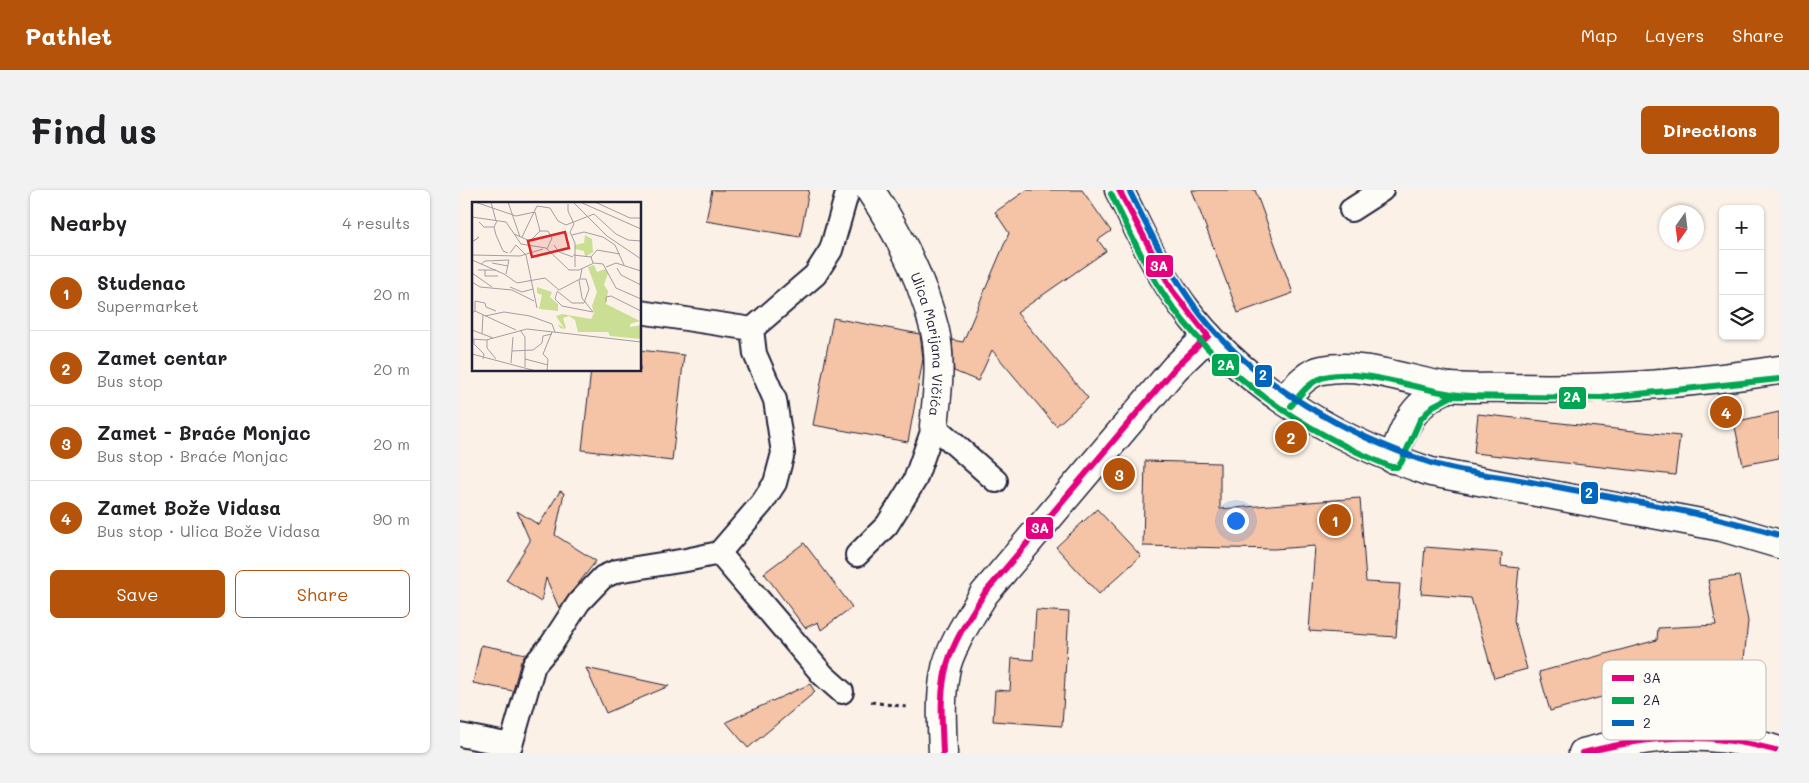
<!DOCTYPE html>
<html lang="en">
<head>
<meta charset="utf-8">
<style>
	body { margin:0; font-family:Mali,sans-serif; background:#f2f2f2; color:#202124 }
	.controls { position:absolute; right:15px; top:15px; display:grid; overflow:hidden; border-radius:8px; box-shadow:0 1px 4px #0004 }
	.controls button { width:45px; height:45px; display:grid; place-items:center; padding:0; border:0; border-bottom:1px solid #e0e0e0; background:#fff; color:#202124; font:25px sans-serif }
	.compass { position:absolute; left:1199px; top:15px; width:45px; height:45px; border-radius:50%; background:#fff; box-shadow:0 1px 4px #0004; rotate:194deg }
	.you { position:absolute; left:775px; top:330px; width:18px; height:18px; margin:-12px; border:4px solid #fff; border-radius:50%; background:#1a73e8; box-shadow:0 0 0 8px #1a73e833 }
	.badge { display:grid; place-items:center; width:32px; height:32px; border-radius:50%; background:#b45309; color:#fff; font-size:16px; font-weight:700 }
	.pin { position:absolute; translate:-50% -50%; border:2px solid #fff; box-shadow:0 1px 5px #0006 }
	.list { margin:0; padding:0; list-style:none }
	h2 { display:flex; justify-content:space-between; align-items:center; height:65px; margin:0; padding:0 20px; font-size:21px }
	h2 small { font-size:16px; font-weight:400; color:#757577 }
	.list li { display:grid; grid-template-columns:32px 1fr auto; gap:15px; align-items:center; box-sizing:border-box; height:75px; padding:0 20px; border-top:1px solid #e0e0e0 }
	.list b { display:block; font-size:19px; white-space:nowrap }
	.list p { margin:0; font-size:16px; white-space:nowrap; color:#757577 }
	.list em { font-size:16px; font-style:normal; color:#757577 }
	.actions { display:flex; gap:10px; padding:15px 20px }
	.actions a { flex:1; padding:11px 0; border:1px solid #b45309; border-radius:8px; text-align:center; font-size:18px; color:#b45309 }
	.actions .main { background:#b45309; color:#fff }
	.icon { flex:none; width:28px; height:28px; fill:none; stroke:currentColor; stroke-width:2; stroke-linecap:round; stroke-linejoin:round }
	.map { position:relative; flex:none; width:1319px; height:563px; overflow:hidden; border-radius:8px }
	header { display:flex; align-items:center; gap:30px; box-sizing:border-box; height:70px; padding:0 25px; background:#b45309; color:#fff }
	header strong { font-size:24px }
	nav { display:flex; gap:28px; margin-inline-start:auto; font-size:18px }
	.intro { display:flex; align-items:center; justify-content:space-between; box-sizing:border-box; height:120px; padding:0 30px }
	h1 { margin:0; font-size:35px }
	.button { padding:12px 22px; border-radius:8px; background:#b45309; color:#fff; font-size:18px; font-weight:700 }
	main { display:flex; gap:30px; padding:0 30px }
	aside { flex:1; background:#fff; border-radius:8px; box-shadow:0 1px 4px #0004 }
	.map>svg:first-child { display:block }
</style>
</head>
<body>
<header>
<strong>Pathlet</strong>
<nav><a>Map</a><a>Layers</a><a>Share</a></nav>
</header>
<div class="intro"><h1>Find us</h1><a class="button">Directions</a></div>
<main>
<aside>
<h2>Nearby<small>4 results</small></h2>
<ul class="list">
<li><span class="badge">1</span><div><b>Studenac</b><p>Supermarket</p></div><em>20 m</em></li>
<li><span class="badge">2</span><div><b>Zamet centar</b><p>Bus stop</p></div><em>20 m</em></li>
<li><span class="badge">3</span><div><b>Zamet - Braće Monjac</b><p>Bus stop · Braće Monjac</p></div><em>20 m</em></li>
<li><span class="badge">4</span><div><b>Zamet Bože Vidasa</b><p>Bus stop · Ulica Bože Vidasa</p></div><em>90 m</em></li>
</ul>
<div class="actions"><a class="main">Save</a><a>Share</a></div>
</aside>
<div class="map">
<svg width="1319" height="563" viewBox="0 0 1319 563">
	<rect width="100%" height="100%" fill="#fbf1e7"/>
	<filter id="ink" filterUnits="userSpaceOnUse"><feTurbulence type="fractalNoise" baseFrequency=".02" numOctaves="2"/><feDisplacementMap in="SourceGraphic" scale="10" xChannelSelector="R" yChannelSelector="G"/><feConvolveMatrix kernelMatrix="1 2 1 2 8 2 1 2 1" color-interpolation-filters="sRGB"/></filter>
	<g filter="url(#ink)">
		<!-- building -->
		<g fill="#f5c3a5" stroke="#22223b">
			<polygon points="252,0 349,0 340,47 246,31"/>
			<polygon points="567,0 622,0 651,41 638,50 646,61 557,123 628,208 596,236 532,160 518,191 494,181 492,150 503,152 549,43 535,22"/>
			<polygon points="732,0 795,0 833,103 778,123"/>
			<polygon points="373,128 460,144 463,169 448,252 353,235"/>
			<polygon points="180,160 224,165 212,271 122,260 131,180 180,180"/>
			<polygon points="1319,222 1319,268 1283,275 1274,232"/>
			<polygon points="1018,224 1220,246 1215,285 1014,263"/>
			<polygon points="685,271 760,273 760,319 900,308 906,392 940,394 936,447 849,441 855,356 814,359 683,356"/>
			<polygon points="100,301 104,303 95,345 136,371 99,418 86,388 81,412 46,390 70,351 57,321 79,335"/>
			<polygon points="637,319 681,366 639,404 596,357"/>
			<polygon points="344,353 392,417 361,440 358,432 345,438 304,383"/>
			<polygon points="965,357 1042,363 1041,376 1059,378 1054,431 1067,479 1034,488 1011,408 961,404"/>
			<polygon points="1279,386 1288,431 1279,518 1270,518 1267,500 1186,495 1090,521 1079,482 1197,450 1198,438 1256,435 1248,390"/>
			<polygon points="576,420 609,422 602,536 533,531 535,500 550,501 552,468 573,470"/>
			<polygon points="21,455 66,464 61,471 53,501 13,493"/>
			<polygon points="126,478 209,496 146,523"/>
			<polygon points="350,494 355,502 288,558 266,532"/>
		</g>
		<g fill="none" stroke-linecap="round" stroke-linejoin="round">
			<!-- lane casing -->
			<g stroke="#22223b" stroke-width="26">
				<g id="lane">
					<polyline points="891,20 922,0"/>
					<polyline points="180,122 292,139"/>
					<polyline points="259,363 363,485 382,502"/>
					<polyline points="397,365 427,335 455,290 474,236 536,291"/>
					<polyline points="0,545 51,555 74,475 91,455 119,412 143,387 157,381 226,370 259,363 302,313 315,293 323,263 315,210 295,164 292,139 355,85 371,60 388,0"/>
				</g>
			</g>
			<!-- street casing -->
			<g stroke="#22223b" stroke-width="31">
				<g id="street">
					<path id="s1" d="M410,0C439,43 463,91 475,141C482,172 477,206 474,236"/>
					<path d="M824,210C834,199 846,183 862,180C906,172 947,191 989,197C1010,199 1033,197 1054,198C1142,200 1231,194 1319,180"/>
					<path d="M933,269C945,233 954,212 990,197"/>
					<path d="M483,563C482,537 480,509 485,483C488,460 512,424 524,404L715,178L748,146"/>
					<path d="M1123,563C1191,544 1252,539 1319,561"/>
				</g>
			</g>
			<!-- secondary casing -->
			<g stroke="#22223b" stroke-width="31">
				<path id="secondary" d="M659,0C676,33 691,69 712,100C770,189 872,249 971,282L1262,337L1319,354"/>
			</g>
			<!-- path -->
			<polyline stroke="#22223b" stroke-width="3" stroke-dasharray="4 4" stroke-linecap="butt" points="411,512 447,517"/>
			<!-- lane -->
			<use href="#lane" stroke="#fdfcf7" stroke-width="22"/>
			<!-- street -->
			<use href="#street" stroke="#fdfcf7" stroke-width="28"/>
			<!-- secondary -->
			<use href="#secondary" stroke="#fdfcf7" stroke-width="28"/>
			<!-- bus-1 casing -->
			<g stroke="#fdfcf7" stroke-width="10">
				<g id="bus-1">
					<polyline points="659,0 712,100 748,146"/>
					<path d="M483,563C482,534 479,504 487,475C494,450 510,426 524,404L715,178L748,146"/>
					<path d="M1123,563C1192,545 1249,541 1319,561"/>
				</g>
			</g>
			<!-- bus-2 casing -->
			<g stroke="#fdfcf7" stroke-width="10">
				<g id="bus-2">
					<path d="M651,4C668,38 683,73 704,105C757,184 844,241 931,277H937L941,273L960,230L973,216L992,206L1141,208L1319,189"/>
					<path d="M831,216C839,206 849,192 862,188C904,175 969,206 1015,206"/>
				</g>
			</g>
			<!-- bus-3 casing -->
			<g stroke="#fdfcf7" stroke-width="10">
				<path id="bus-3" d="M669,0C691,44 711,86 741,125C797,196 887,245 971,273C1003,283 1039,286 1071,292C1154,308 1238,321 1319,345"/>
			</g>
			<!-- bus-1 -->
			<use href="#bus-1" stroke="#e5007d" stroke-width="6"/>
			<!-- bus-2 -->
			<use href="#bus-2" stroke="#00a651" stroke-width="6"/>
			<!-- bus-3 -->
			<use href="#bus-3" stroke="#0065bd" stroke-width="6"/>
		</g>
	</g>
	<g text-anchor="middle" dominant-baseline="central" stroke-width="4" stroke-linejoin="round" paint-order="stroke">
		<!-- street labels -->
		<g font-size="14" fill="#22223b" stroke="#fdfcf7">
			<text stroke="none"><textPath href="#s1" startOffset="168">Ulica Marijana Vičića</textPath></text>
		</g>
	</g>
	<!-- overview -->
	<g transform="translate(12 12)">
		<rect width="169" height="169" fill="#fbf1e7"/>
		<path d="M113,33L120,37L121,50L113,55L112,49L103,47V43L112,41ZM122,63L125,70L133,67L136,71L132,83L136,89L134,102L168,119L158,122V125L169,123V137L138,134L136,130H106L103,118L97,114L91,116L94,126L92,127L88,126L86,122L92,126L84,114L90,112L119,117L122,111L120,104L125,90L116,65ZM65,85L80,90L78,95L86,102V109L67,107L70,93L65,91Z" fill="#cadf94"/>
		<path fill="none" stroke="#a49ea2" stroke-width="1" d="M3,0L44,14L63,10L68,29M19,0L24,19M36,0L48,35M101,0L135,34L169,57M108,0L169,27M123,0L158,16H169M96,2V9L102,22L98,30L103,41V65M122,12L144,32L156,38L169,39M0,15L34,20L49,42L74,46L97,68H107L122,61L131,62L144,86L169,97M25,19L22,25L24,33L31,49L36,51M7,20L12,25H22M42,32L58,39L68,29H76L80,36L75,47M100,33L112,30L131,35L143,43L152,63M50,35L65,4L78,6L86,19L94,23L122,12M0,40L7,35L2,39M82,43L87,50L101,55M38,51L44,43L54,53L65,106M0,53L48,54L71,47M101,53L119,55M0,58L32,72L45,81L73,76L87,88L108,77L110,67M20,61L36,64M121,61L119,55L125,48L148,52M9,62L13,59L37,58L34,72M134,65L144,61L169,69M145,66L149,73L169,83M6,68H24M13,68V74H26M0,71L20,85M0,80L8,85L40,88L62,99M38,85L50,90L61,87M85,89L100,101H112L117,87L114,77H108M85,90L83,97L90,104L121,110L110,96L107,78M134,100V95L139,94L169,109M3,109V99L13,101L14,105L24,109M0,111L3,109L44,128M13,114L32,110L58,114L80,122L83,130M0,128L21,136M48,128L53,135V165M10,132L11,113M0,137L14,138L55,127L169,140M2,138V142L12,152L11,157M15,138V146L24,157M40,149L61,148L70,141L71,134L80,132M0,152L64,169M53,157L76,163M39,161L41,135M75,169L76,157L71,152L80,130"/>
		<path fill="#d62828" fill-opacity="0.15" stroke="#d62828" stroke-width="2.5" d="M93,30L97,46L60,55L56,39Z"/>
		<rect width="169" height="169" fill="none" stroke="#22223b" stroke-width="2.5"/>
	</g>
	<!-- legend -->
	<rect x="1142" y="470" width="164" height="80" rx="8" fill="#fdfcf7" stroke="#bbbbbf" stroke-width="1"/>
	<rect x="1152" y="485" width="22" height="6" fill="#e5007d"/>
	<rect x="1152" y="507" width="22" height="7" fill="#00a651"/>
	<rect x="1152" y="530" width="22" height="6" fill="#0065bd"/>
	<g font-size="14" fill="#22223b">
		<text x="1183" y="493">3A</text>
		<text x="1183" y="515">2A</text>
		<text x="1183" y="538">2</text>
	</g>
	<g stroke="#fdfcf7" stroke-width="2">
		<rect x="685" y="64" width="29" height="24" rx="5" fill="#e5007d"/>
		<rect x="751" y="163" width="29" height="24" rx="5" fill="#00a651"/>
		<rect x="794" y="174" width="19" height="24" rx="5" fill="#0065bd"/>
		<rect x="1098" y="196" width="29" height="24" rx="5" fill="#00a651"/>
		<rect x="1120" y="291" width="19" height="24" rx="5" fill="#0065bd"/>
		<rect x="565" y="326" width="29" height="24" rx="5" fill="#e5007d"/>
	</g>
	<g font-size="14" text-anchor="middle" font-weight="bold" fill="#fff">
		<text x="699" y="81">3A</text>
		<text x="766" y="180">2A</text>
		<text x="803" y="190">2</text>
		<text x="1112" y="212">2A</text>
		<text x="1129" y="308">2</text>
		<text x="580" y="343">3A</text>
	</g>
</svg>
<div class="controls">
<button>+</button>
<button>−</button>
<button><svg class="icon" aria-label="layers" viewBox="0 0 24 24"><path d="M12 4l9 5-9 5-9-5zM3 14l9 5 9-5"/></svg></button>
</div>
<svg class="compass" viewBox="-18 -18 36 36"><path d="M0-13l5 13h-10z" fill="#e53935"/><path d="M0 13l5-13h-10z" fill="#757577"/></svg>
<div class="you"></div>
<div class="pin badge" style="left:875px;top:330px">1</div>
<div class="pin badge" style="left:831px;top:247px">2</div>
<div class="pin badge" style="left:659px;top:284px">3</div>
<div class="pin badge" style="left:1266px;top:222px">4</div>
</div>
</main>
</body>
</html>
